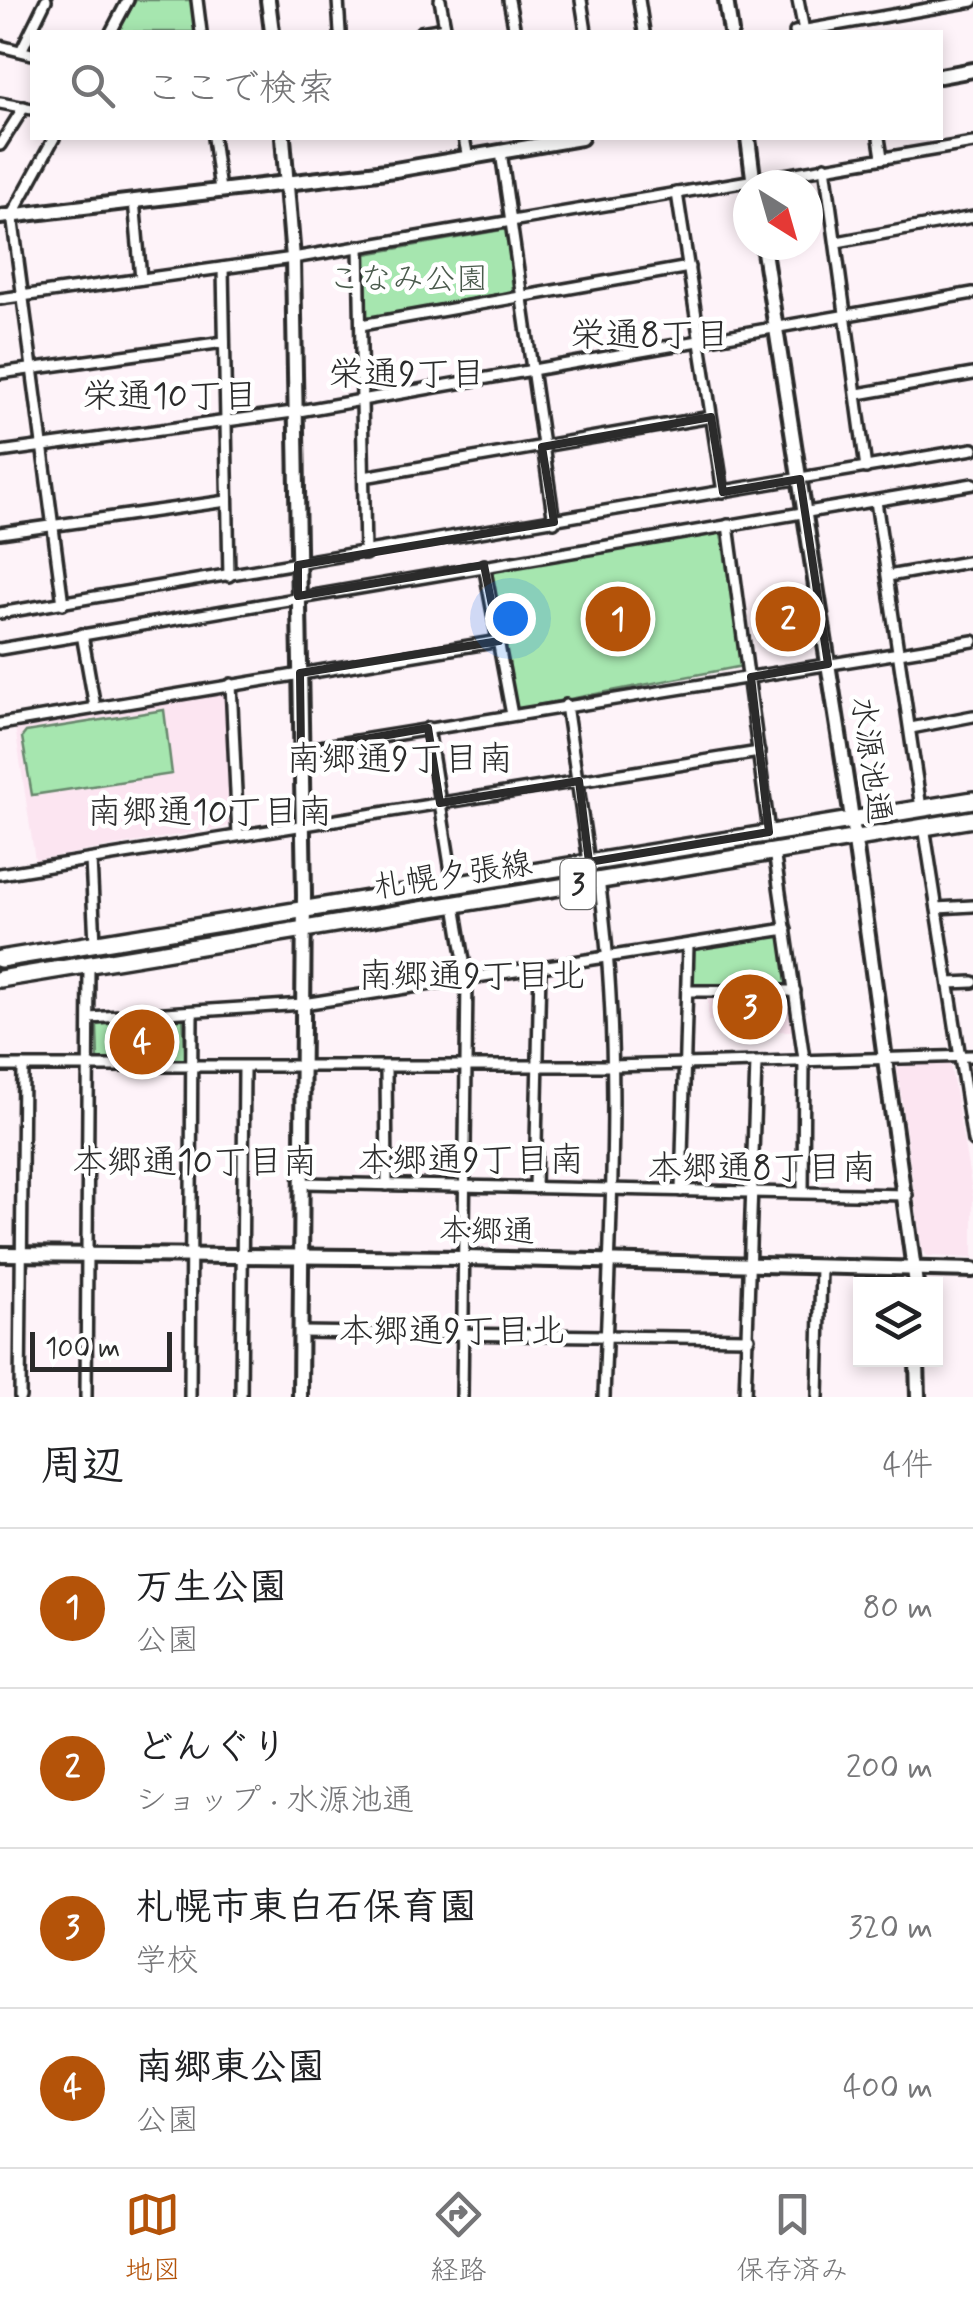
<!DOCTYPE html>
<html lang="ja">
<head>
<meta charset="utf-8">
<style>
	body { margin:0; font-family:Mynerve,"Klee One",sans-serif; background:#f2f2f2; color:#202124 }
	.controls { position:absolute; right:30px; bottom:30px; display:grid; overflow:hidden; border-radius:0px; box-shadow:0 5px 15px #0003 }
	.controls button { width:90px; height:90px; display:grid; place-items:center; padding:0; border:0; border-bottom:2px solid #e0e0e0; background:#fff; color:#202124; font:50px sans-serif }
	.compass { position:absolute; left:733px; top:170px; width:90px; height:90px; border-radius:50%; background:#fff; box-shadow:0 5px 15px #0003; rotate:143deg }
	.scale { position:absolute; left:30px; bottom:25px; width:142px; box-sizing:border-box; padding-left:10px; border:5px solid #2b2b2b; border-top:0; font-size:28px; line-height:35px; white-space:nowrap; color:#2b2b2b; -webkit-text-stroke:8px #fff; paint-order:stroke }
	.you { position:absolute; left:510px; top:618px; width:35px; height:35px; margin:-25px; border:8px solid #fff; border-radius:50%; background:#1a73e8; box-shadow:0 0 0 15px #1a73e833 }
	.badge { display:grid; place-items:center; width:65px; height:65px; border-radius:50%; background:#b45309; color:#fff; font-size:32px; font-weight:700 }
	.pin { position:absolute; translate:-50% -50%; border:5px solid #fff; box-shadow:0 2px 10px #0006 }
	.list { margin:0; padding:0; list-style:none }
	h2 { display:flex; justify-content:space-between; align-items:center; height:130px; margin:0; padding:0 40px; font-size:42px }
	h2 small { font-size:32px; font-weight:400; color:#757577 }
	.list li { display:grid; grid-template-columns:65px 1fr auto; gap:30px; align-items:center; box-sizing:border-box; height:160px; padding:0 40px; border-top:2px solid #e0e0e0 }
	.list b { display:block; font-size:38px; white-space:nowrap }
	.list p { margin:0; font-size:32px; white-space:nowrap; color:#757577 }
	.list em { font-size:32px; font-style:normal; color:#757577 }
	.icon { flex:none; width:55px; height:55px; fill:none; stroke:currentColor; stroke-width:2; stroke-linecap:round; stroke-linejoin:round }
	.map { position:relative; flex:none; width:973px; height:1397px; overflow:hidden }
	.search { position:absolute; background:#fff; box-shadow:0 5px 15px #0003; left:30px; right:30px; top:30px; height:110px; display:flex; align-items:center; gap:25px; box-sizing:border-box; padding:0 35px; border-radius:0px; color:#757577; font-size:38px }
	.sheet { height:770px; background:#fff }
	nav { display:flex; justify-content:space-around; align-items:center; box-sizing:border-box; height:140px; border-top:2px solid #e0e0e0; background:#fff; font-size:28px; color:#757577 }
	nav a { display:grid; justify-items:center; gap:5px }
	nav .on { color:#b45309 }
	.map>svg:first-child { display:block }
</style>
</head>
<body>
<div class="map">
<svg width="973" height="1397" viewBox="0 0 973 1397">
	<rect width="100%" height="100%" fill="#fef3f9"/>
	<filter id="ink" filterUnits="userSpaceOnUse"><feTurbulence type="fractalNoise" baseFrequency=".01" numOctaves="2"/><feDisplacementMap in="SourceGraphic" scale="20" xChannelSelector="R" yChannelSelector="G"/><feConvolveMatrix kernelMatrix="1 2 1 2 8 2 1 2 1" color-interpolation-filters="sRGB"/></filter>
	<g filter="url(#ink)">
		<!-- built -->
		<g fill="#fce5f1">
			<polygon points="226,692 230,826 35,860 15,727"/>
			<polygon points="708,993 789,993 795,1031 722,1032 721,1022 708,1021"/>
			<polygon points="950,1062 973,1196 973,1258 927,1256 922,1250 897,1067"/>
		</g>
		<!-- green -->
		<g fill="#a6e6af" stroke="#68886d" stroke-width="2.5">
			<polygon points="136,0 193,0 196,32 118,32"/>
			<polygon points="507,229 513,291 366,319 366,254"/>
			<polygon points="721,533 743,666 517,709 490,572"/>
			<polygon points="164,710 172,774 32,795 22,737 26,732"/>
			<polygon points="779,936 785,939 791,985 692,984 692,951 696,948"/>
			<polygon points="183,1018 186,1060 98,1059 97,1025"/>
		</g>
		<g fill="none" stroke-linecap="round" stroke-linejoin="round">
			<!-- street casing -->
			<g stroke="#2b2b2b" stroke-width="16">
				<g id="street">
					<polyline points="197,0 201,32"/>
					<polyline points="338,0 340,32"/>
					<polyline points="440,0 446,32"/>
					<polyline points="509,0 515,32"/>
					<polyline points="581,0 586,32"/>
					<polyline points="639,0 644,32"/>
					<polyline points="798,0 804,31"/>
					<polyline points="111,32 128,0"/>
					<polyline points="421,32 445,28"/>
					<polyline points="795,32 973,1"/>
					<polyline points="0,46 32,54"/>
					<polyline points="22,49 46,0"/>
					<polyline points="0,103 32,109"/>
					<polyline points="54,138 12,215 63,604"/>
					<polyline points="213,138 220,190"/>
					<polyline points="464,138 468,158"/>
					<polyline points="879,138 882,157"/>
					<polyline points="0,145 24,107"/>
					<polyline points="501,152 554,522"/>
					<polyline points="825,166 866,468"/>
					<polyline points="677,193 723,492"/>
					<polyline points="134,200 141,279"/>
					<polyline points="837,242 973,217"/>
					<polyline points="359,246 365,554"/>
					<polyline points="223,268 229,576"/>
					<polyline points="0,299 293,258 973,143"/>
					<polyline points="361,325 689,267"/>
					<polyline points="0,373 224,342"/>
					<polyline points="858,394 973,374"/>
					<polyline points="0,452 293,412 973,293"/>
					<polyline points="364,477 711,417"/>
					<polyline points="876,501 921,808"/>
					<polyline points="728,525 769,832"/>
					<polyline points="0,533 227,501"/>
					<polyline points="484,565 512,715"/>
					<polyline points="888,576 973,561"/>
					<polyline points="0,613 973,449"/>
					<polyline points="82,634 95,707"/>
					<polyline points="0,649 973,484"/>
					<polyline points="231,684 238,835"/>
					<polyline points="566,705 589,862"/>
					<polyline points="0,724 499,641"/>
					<polyline points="428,728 453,884"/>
					<polyline points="911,728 973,716"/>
					<polyline points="301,750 973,641"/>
					<polyline points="924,826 973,1141"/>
					<polyline points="774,851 804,1059 803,1192"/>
					<polyline points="91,860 95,943"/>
					<polyline points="0,874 759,752"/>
					<path d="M599,880C623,1050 610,1226 604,1397"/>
					<polyline points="455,905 467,979 462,1397"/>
					<polyline points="937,908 973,906"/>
					<polyline points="949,983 973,982"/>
					<polyline points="687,991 795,991"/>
					<polyline points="90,1018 303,1004 786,929"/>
					<polyline points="0,1066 612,1066 973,1056"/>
					<polyline points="386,1067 387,1185"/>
					<polyline points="303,1183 907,1195"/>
					<polyline points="535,1188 540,968"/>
					<polyline points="681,1191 688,945"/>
					<polyline points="301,1332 749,1338"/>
					<polyline points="20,1397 23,1066"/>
					<polyline points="86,1397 89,964"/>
					<polyline points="190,1397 192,1012"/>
					<polyline points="241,1397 244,1069"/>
					<polyline points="745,1397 756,1063"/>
					<polyline points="818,1397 821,1266"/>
				</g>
			</g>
			<!-- secondary casing -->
			<g stroke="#2b2b2b" stroke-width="20">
				<g id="secondary">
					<polyline points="268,0 272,32"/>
					<polyline points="726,0 731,32"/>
					<polyline points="940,76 973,70"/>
					<polyline points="283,138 293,258 304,895 300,1397"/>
					<polyline points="748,138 754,185"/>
					<polyline points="0,217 395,170 581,138"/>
					<polyline points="763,245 850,805 916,1284"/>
					<polyline points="0,1254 464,1258 973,1270"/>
					<polyline points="917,1360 918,1397"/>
				</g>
			</g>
			<!-- primary casing -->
			<g stroke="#2b2b2b" stroke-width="22">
				<g id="primary">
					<polyline points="0,959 973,800"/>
					<polyline points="0,979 973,819"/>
				</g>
			</g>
			<!-- street -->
			<use href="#street" stroke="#fff" stroke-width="9"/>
			<!-- secondary -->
			<use href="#secondary" stroke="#fff" stroke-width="12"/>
			<!-- primary -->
			<use href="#primary" stroke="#fff" stroke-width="15"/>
		</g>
	</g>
	<!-- marked area -->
	<path fill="none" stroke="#2b2b2b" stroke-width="8" stroke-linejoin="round" d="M711,417L723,492L800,479L828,664L751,677L769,832L589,862L579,781L440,803L428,728L301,750L300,673L499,641L484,565L298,596V565L554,522L542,447Z"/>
	<g text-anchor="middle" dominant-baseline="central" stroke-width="9" stroke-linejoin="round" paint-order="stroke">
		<!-- shield labels -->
		<rect fill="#fff" stroke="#6b6b6b" stroke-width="2.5" x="560.5" y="859" width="35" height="50" rx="8"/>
		<g font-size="30" font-weight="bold" fill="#2b2b2b">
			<text x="578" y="884">3</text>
		</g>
		<!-- park labels -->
		<g font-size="32" fill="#4a5a4c" stroke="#fff">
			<text x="408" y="280">こなみ公園</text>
		</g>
		<!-- street labels -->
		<g font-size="32" fill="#2b2b2b" stroke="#fff">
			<text transform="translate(870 760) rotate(82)">水源池通</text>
			<text transform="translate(453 876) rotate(-9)">札幌夕張線</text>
			<text transform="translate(487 1232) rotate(1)">本郷通</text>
		</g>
		<!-- neighbourhood labels -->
		<g font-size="35" fill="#2b2b2b" stroke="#fff">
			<text x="650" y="336">栄通8丁目</text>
			<text x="407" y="375">栄通9丁目</text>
			<text x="170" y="397">栄通10丁目</text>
			<text x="400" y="760">南郷通9丁目南</text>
			<text x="210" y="813">南郷通10丁目南</text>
			<text x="472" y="977">南郷通9丁目北</text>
			<text x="471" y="1161">本郷通9丁目南</text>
			<text x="195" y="1163">本郷通10丁目南</text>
			<text x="762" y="1169">本郷通8丁目南</text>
			<text x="452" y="1332">本郷通9丁目北</text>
		</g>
	</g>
</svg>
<div class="controls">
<button><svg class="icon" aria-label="layers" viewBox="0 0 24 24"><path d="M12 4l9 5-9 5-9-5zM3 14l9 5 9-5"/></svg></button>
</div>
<svg class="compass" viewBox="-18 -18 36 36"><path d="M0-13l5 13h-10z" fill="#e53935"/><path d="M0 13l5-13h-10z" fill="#757577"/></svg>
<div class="scale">100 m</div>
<div class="you"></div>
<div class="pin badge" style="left:618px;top:619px">1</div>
<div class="pin badge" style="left:788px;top:619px">2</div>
<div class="pin badge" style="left:750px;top:1007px">3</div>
<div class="pin badge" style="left:142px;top:1042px">4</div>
<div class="search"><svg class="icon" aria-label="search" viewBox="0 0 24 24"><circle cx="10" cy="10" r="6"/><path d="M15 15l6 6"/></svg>ここで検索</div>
</div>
<section class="sheet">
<h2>周辺<small>4件</small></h2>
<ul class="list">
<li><span class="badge">1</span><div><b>万生公園</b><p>公園</p></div><em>80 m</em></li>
<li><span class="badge">2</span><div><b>どんぐり</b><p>ショップ · 水源池通</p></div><em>200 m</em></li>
<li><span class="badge">3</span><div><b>札幌市東白石保育園</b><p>学校</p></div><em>320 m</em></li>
<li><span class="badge">4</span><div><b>南郷東公園</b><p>公園</p></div><em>400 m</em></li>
</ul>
</section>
<nav>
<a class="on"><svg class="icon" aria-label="map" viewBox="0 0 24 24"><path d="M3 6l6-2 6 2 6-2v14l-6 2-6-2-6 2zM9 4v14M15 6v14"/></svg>地図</a>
<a><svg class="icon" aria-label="directions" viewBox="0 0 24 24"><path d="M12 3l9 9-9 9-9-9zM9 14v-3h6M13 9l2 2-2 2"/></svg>経路</a>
<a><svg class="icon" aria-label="saved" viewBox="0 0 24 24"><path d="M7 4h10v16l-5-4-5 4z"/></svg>保存済み</a>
</nav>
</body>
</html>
